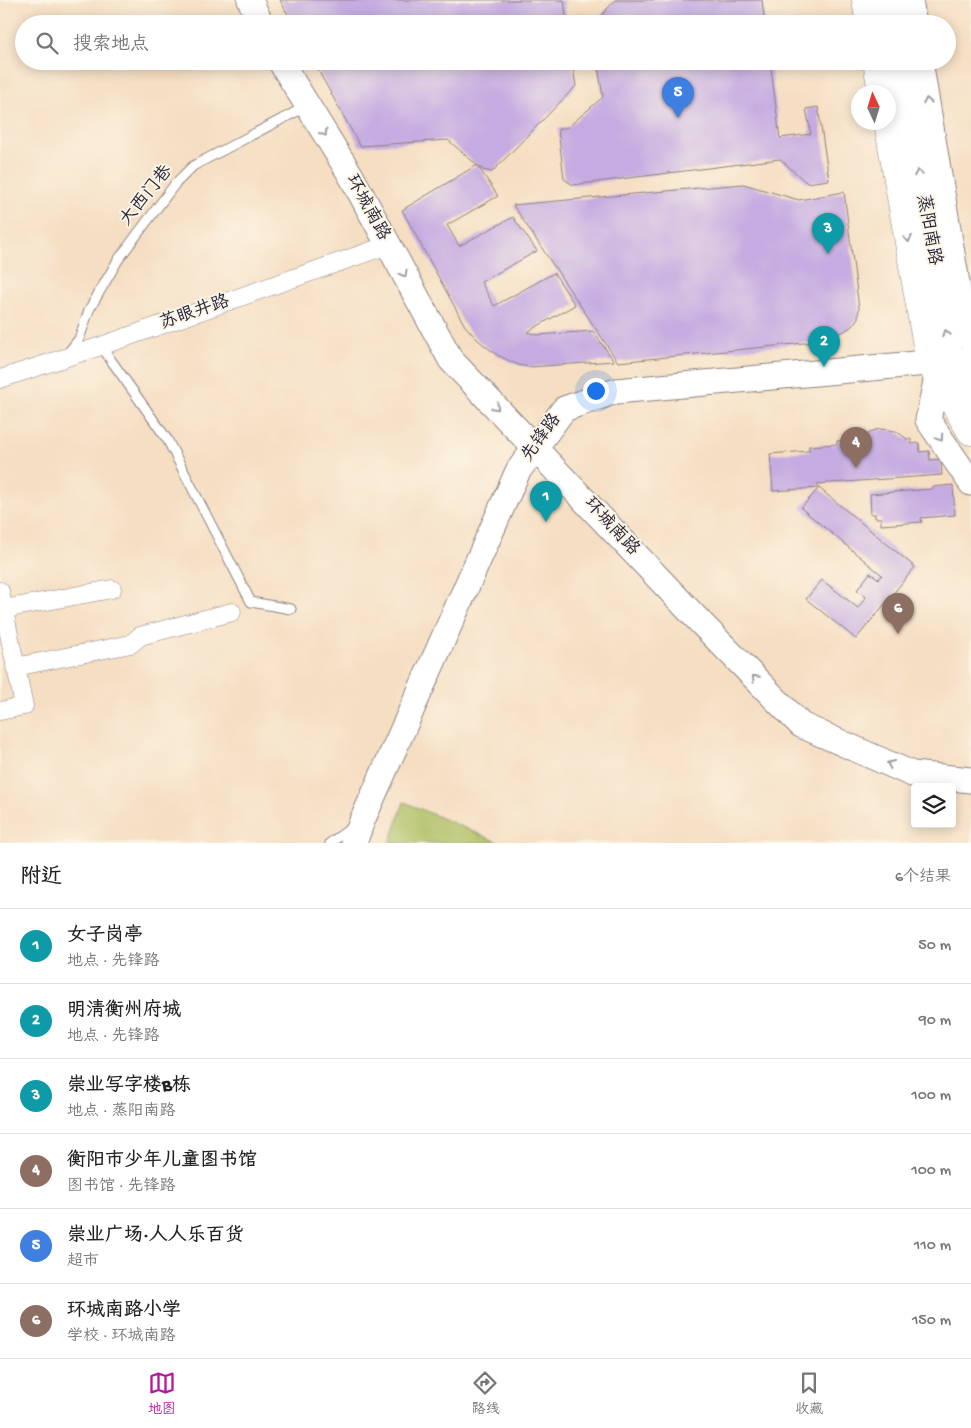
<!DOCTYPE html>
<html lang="zh">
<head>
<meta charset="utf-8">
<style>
	body { margin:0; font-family:"Gochi Hand","LXGW WenKai TC",sans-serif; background:#f6f6f6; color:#222 }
	.controls { position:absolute; right:15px; bottom:15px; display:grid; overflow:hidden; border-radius:5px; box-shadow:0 2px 12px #0003 }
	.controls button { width:45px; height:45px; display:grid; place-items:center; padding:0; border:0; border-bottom:1px solid #e0e0e0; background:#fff; color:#222; font:25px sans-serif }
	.compass { position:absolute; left:851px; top:85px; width:45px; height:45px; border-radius:50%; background:#fff; box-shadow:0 2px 12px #0003; rotate:356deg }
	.you { position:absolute; left:595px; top:390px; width:18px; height:18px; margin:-12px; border:4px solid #fff; border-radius:50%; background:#1a73e8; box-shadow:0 0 0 8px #1a73e833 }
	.badge { display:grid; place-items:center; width:32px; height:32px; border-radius:50%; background:#b5179e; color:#fff; font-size:16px; font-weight:700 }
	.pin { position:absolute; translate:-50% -41px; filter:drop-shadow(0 1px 2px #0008) }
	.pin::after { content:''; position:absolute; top:26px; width:18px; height:15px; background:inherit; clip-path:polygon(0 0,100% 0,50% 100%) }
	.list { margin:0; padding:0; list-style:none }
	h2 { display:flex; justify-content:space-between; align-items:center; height:65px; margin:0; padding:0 20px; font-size:21px }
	h2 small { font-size:16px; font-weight:400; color:#767676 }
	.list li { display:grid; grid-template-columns:32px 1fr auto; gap:15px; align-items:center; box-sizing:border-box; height:75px; padding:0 20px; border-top:1px solid #e0e0e0 }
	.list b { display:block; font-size:19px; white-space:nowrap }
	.list p { margin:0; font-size:16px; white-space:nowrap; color:#767676 }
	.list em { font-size:16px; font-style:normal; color:#767676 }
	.icon { flex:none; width:28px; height:28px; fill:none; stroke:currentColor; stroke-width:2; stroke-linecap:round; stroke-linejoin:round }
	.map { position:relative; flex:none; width:971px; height:843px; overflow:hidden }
	.search { position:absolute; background:#fff; box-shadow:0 2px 12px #0003; left:15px; right:15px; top:15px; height:55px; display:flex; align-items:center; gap:12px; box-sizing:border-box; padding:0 18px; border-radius:28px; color:#767676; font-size:19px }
	.sheet { height:515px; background:#fff }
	nav { display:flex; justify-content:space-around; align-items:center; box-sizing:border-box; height:70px; border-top:1px solid #e0e0e0; background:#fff; font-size:14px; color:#767676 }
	nav a { display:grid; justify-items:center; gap:2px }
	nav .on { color:#b5179e }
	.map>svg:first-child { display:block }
</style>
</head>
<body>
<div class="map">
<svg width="971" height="843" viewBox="0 0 971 843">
	<rect width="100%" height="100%" fill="#fcf5e5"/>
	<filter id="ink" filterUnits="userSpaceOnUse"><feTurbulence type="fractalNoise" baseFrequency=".02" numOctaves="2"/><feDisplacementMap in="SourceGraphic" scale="10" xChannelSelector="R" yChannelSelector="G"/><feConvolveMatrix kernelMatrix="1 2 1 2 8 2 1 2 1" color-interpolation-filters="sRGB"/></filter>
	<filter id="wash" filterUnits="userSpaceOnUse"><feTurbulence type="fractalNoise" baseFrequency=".0096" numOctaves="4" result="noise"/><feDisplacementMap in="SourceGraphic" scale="20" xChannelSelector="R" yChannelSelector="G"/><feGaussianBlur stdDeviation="1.12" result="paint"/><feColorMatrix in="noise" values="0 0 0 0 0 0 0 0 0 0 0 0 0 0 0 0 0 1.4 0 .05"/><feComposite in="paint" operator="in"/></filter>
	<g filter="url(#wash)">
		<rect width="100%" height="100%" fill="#f5dec2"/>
		<!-- green -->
		<polygon fill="#adbe62" stroke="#68704e" points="404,802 500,843 390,843"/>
		<g id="blocks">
			<!-- building -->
			<g fill="#c5abe1">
				<polygon points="280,0 564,0 567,24 293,24"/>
				<polygon points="615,0 762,0 765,24 594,24"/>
				<polygon points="313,61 572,61 576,86 492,172 483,170 477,165 498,196 447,225 459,246 513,217 537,251 481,282 494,306 554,273 575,305 527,332 538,335 593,331 614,361 529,367 518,365 497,355 479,341 465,326 402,210 477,165 448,140 360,146"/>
				<polygon points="597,61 770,61 780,138 811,134 806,109 818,107 829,180 807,183 780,159 573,185 564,179 558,129 568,127 603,97"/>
				<polygon points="743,184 799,200 844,192 859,308 858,318 852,326 843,332 813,336 814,342 618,362 513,205"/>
				<polygon points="880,429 896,431 907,439 911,439 911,444 919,443 920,452 929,451 930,460 941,459 942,475 817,484 818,488 773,491 770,454 809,451 809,446 837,444 837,441 851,440 852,443 858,442 872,431"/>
				<polygon points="953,485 955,515 921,518 922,522 881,525 881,518 875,518 875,514 871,514 870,494 932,489 932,487"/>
				<polygon points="819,488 915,567 856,639 806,599 822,580 858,608 866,597 857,590 870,573 879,579 882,575 801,508"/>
			</g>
		</g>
	</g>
	<g filter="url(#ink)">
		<use href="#blocks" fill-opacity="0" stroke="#8c807e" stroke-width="1"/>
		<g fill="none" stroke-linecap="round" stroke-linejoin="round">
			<!-- lane casing -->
			<g stroke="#8c807e" stroke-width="11">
				<g id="lane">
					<polyline points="101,346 167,439 251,602 291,609"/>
					<polyline points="67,354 79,339 89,310 118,260 175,184 193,166 305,107"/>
					<polyline points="330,843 354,826"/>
				</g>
			</g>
			<!-- street casing -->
			<g stroke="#8c807e" stroke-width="19">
				<g id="street">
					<polyline points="0,379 101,346 388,245"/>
					<polyline points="0,591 24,706 0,711"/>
					<polyline points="4,609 112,589"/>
					<polyline points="15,667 131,644 140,636 232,612"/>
				</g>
			</g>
			<!-- secondary casing -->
			<g stroke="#8c807e" stroke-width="27">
				<g id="secondary">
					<polyline points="250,0 261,24"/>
					<polyline points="910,0 914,24"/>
					<polyline points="280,61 350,174 451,360 701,623 801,725 912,774 971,780"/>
					<polyline points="920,61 962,313 971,338"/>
					<polyline points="937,376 928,420 971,483"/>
					<polyline points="354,843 362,821 518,471 564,409 616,391 971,359"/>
				</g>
			</g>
			<!-- primary casing -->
			<g stroke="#8c807e" stroke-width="29">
				<g id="primary">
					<polyline points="866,0 870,24"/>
					<polyline points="889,0 893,24"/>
					<polyline points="877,61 882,92"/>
					<polyline points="899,61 950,361 971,393"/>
					<polyline points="888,122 930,363 971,431"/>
				</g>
			</g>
			<!-- lane -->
			<use href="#lane" stroke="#fff" stroke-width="9"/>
			<!-- street -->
			<use href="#street" stroke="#fff" stroke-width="18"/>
			<!-- secondary -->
			<use href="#secondary" stroke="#fff" stroke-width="25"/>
			<!-- primary -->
			<use href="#primary" stroke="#fff" stroke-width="28"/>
		</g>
		<!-- one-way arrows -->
		<defs><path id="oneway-chevron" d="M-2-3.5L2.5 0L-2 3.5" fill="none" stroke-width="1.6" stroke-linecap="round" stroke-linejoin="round" transform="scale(1.25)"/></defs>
		<g stroke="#9c9ca7">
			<use href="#oneway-chevron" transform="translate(927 101) rotate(-100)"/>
			<use href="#oneway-chevron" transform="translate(324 133) rotate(59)"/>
			<use href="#oneway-chevron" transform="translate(918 173) rotate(-100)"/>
			<use href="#oneway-chevron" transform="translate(908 239) rotate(80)"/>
			<use href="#oneway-chevron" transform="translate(404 274) rotate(61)"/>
			<use href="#oneway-chevron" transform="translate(946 333) rotate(-100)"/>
			<use href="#oneway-chevron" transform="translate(496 407) rotate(46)"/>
			<use href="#oneway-chevron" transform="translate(940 438) rotate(56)"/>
			<use href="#oneway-chevron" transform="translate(755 678) rotate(-134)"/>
			<use href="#oneway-chevron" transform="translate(890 764) rotate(-156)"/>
		</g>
	</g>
	<g text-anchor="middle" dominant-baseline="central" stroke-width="4" stroke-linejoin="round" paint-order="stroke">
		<!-- street labels -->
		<g font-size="18" fill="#22223b" stroke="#fcf5e5">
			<text transform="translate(147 196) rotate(-51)">大西门巷</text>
			<text transform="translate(367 208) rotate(61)">环城南路</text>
			<text transform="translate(928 230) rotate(80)">蒸阳南路</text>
			<text transform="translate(195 313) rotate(-19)">苏眼井路</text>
			<text transform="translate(542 438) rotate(-54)">先锋路</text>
			<text transform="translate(611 527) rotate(47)">环城南路</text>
		</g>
	</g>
</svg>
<div class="controls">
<button><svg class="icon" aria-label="layers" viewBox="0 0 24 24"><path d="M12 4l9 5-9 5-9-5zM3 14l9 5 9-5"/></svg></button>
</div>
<svg class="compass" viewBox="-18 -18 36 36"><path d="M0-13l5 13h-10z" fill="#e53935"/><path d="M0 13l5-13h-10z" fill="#767676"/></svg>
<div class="you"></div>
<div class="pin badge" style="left:546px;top:522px;background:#0f9aa8">1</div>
<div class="pin badge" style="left:824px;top:367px;background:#0f9aa8">2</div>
<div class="pin badge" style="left:828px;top:254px;background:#0f9aa8">3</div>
<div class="pin badge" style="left:856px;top:468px;background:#8d6e63">4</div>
<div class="pin badge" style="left:678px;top:118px;background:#3f7fe0">5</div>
<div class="pin badge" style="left:898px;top:634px;background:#8d6e63">6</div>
<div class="search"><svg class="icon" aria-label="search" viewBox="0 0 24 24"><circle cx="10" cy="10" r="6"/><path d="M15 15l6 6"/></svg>搜索地点</div>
</div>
<section class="sheet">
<h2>附近<small>6个结果</small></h2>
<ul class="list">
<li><span class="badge" style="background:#0f9aa8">1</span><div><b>女子岗亭</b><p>地点 · 先锋路</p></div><em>50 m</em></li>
<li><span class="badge" style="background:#0f9aa8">2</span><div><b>明清衡州府城</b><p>地点 · 先锋路</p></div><em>90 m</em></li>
<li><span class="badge" style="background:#0f9aa8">3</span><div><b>崇业写字楼B栋</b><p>地点 · 蒸阳南路</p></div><em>100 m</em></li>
<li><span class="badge" style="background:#8d6e63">4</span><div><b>衡阳市少年儿童图书馆</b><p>图书馆 · 先锋路</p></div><em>100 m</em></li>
<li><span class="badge" style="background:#3f7fe0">5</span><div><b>崇业广场·人人乐百货</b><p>超市</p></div><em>110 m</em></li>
<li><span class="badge" style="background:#8d6e63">6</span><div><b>环城南路小学</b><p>学校 · 环城南路</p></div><em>150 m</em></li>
</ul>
</section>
<nav>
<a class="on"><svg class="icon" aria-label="map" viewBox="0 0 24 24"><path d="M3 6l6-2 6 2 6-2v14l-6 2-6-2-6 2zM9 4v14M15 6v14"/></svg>地图</a>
<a><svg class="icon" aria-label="directions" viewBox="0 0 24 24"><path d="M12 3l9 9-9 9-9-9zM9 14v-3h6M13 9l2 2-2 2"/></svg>路线</a>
<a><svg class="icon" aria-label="saved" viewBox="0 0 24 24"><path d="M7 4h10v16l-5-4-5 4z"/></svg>收藏</a>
</nav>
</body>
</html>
